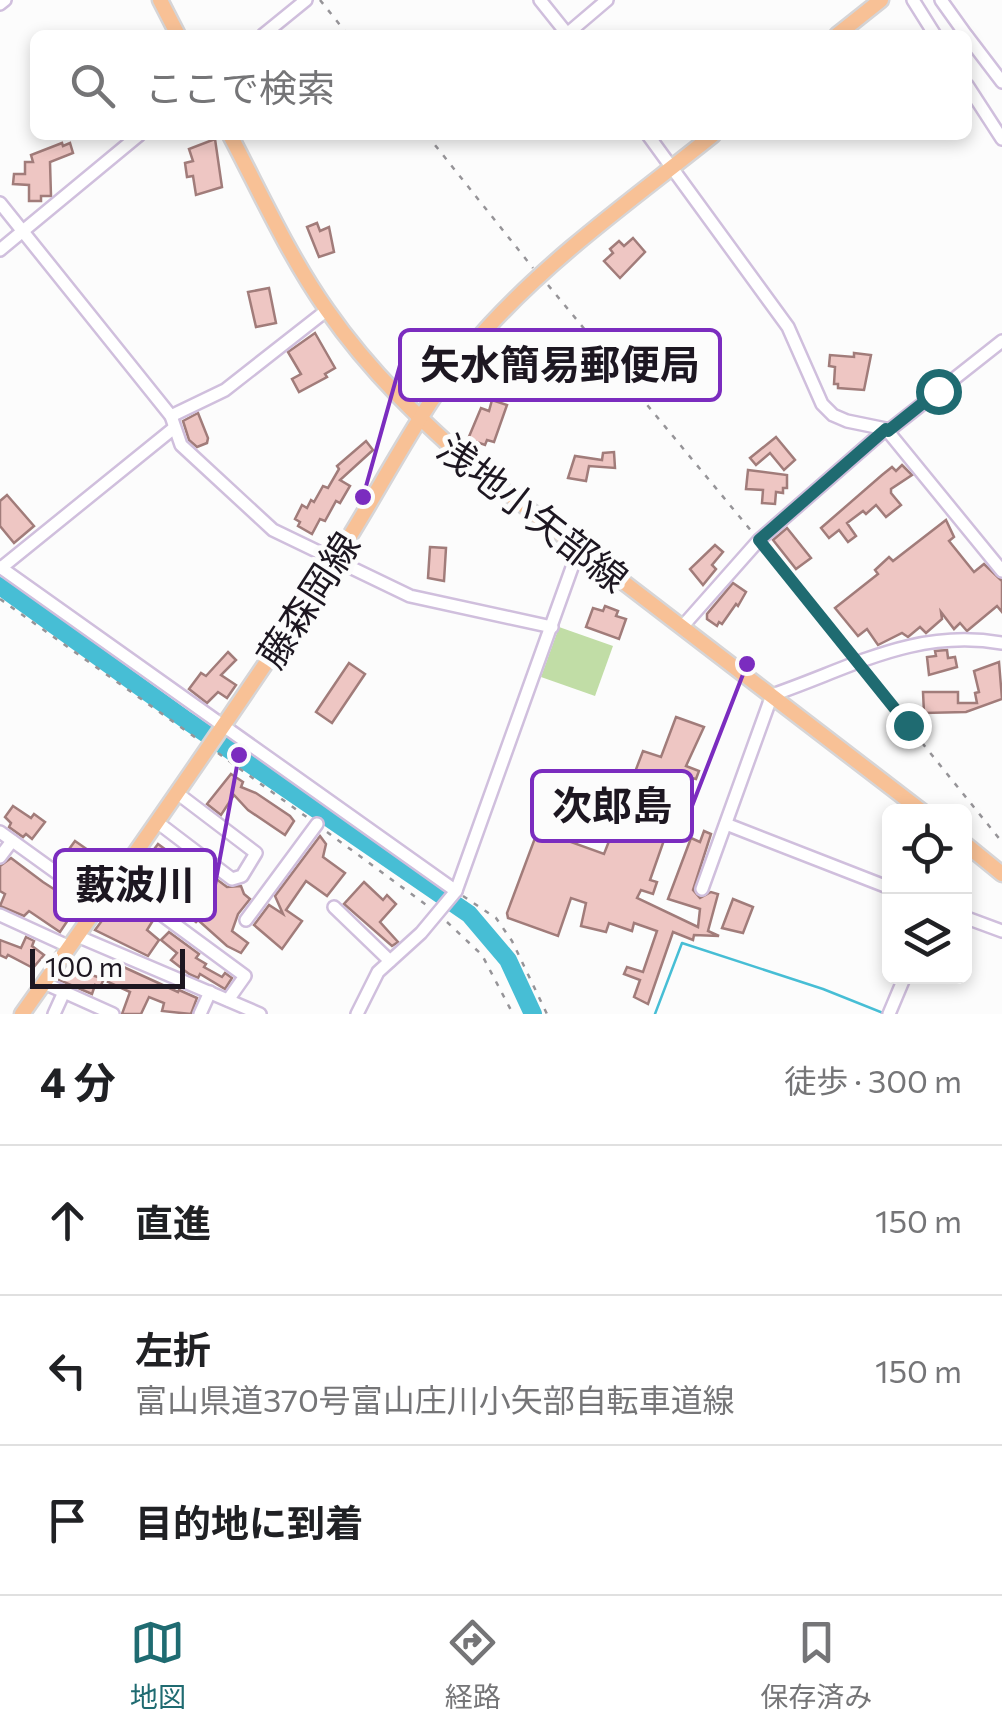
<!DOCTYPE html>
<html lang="ja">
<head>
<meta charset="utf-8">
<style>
	body { margin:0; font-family:Commissioner,"Noto Sans JP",sans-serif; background:#f6f6f6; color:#202124 }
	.controls { position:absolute; right:30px; bottom:30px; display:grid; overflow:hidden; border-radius:15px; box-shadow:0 5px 15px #0003 }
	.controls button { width:90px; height:90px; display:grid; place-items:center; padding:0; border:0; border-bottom:2px solid #e0e0e0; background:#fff; color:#202124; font:50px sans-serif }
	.scale { position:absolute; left:30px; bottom:25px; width:155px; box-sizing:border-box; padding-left:10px; border:5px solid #1d1721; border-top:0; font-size:28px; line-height:35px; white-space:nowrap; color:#1d1721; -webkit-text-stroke:8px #fcfcfc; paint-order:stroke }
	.stop { position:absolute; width:30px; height:30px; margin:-22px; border:8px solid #1f6b71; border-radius:50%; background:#fff }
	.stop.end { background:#1f6b71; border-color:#fff; box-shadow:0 2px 10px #0008 }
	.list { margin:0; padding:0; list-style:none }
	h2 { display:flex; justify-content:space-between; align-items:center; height:130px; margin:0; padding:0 40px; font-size:42px }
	h2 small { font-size:32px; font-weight:400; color:#757577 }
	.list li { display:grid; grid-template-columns:65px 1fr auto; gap:30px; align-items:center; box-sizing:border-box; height:150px; padding:0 40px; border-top:2px solid #e0e0e0 }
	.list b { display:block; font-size:38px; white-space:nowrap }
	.list p { margin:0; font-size:32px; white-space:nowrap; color:#757577 }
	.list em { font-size:32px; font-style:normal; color:#757577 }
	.icon { flex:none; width:55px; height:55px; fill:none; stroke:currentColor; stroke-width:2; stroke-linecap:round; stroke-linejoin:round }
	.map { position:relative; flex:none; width:1002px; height:1014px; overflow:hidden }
	.search { position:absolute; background:#fff; box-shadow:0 5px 15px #0003; left:30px; right:30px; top:30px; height:110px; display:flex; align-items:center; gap:25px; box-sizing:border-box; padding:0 35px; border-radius:15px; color:#757577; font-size:38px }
	.sheet { height:580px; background:#fff }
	nav { display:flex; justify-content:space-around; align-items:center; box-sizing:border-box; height:140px; border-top:2px solid #e0e0e0; background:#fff; font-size:28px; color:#757577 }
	nav a { display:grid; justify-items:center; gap:5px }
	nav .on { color:#1f6b71 }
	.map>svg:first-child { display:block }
</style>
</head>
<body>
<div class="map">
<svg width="1002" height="1014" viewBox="0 0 1002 1014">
	<rect width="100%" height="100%" fill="#fcfcfc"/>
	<!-- green -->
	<polygon fill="#c1dda6" points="559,627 613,646 595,696 541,677"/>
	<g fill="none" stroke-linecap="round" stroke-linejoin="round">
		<!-- stream -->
		<polyline stroke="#47bed5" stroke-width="2.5" points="655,1014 682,943 823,989 883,1013"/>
		<!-- river -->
		<polyline stroke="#47bed5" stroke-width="18" points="0,586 186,720 469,914 508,960 533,1014"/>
	</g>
	<!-- building -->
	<g fill="#eec6c3" stroke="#a17c7a" stroke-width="2.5">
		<polygon points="215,139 222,187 196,195 193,176 187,177 185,163 193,161 189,149"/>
		<polygon points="62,143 63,146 70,143 73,153 50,162 51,196 41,196 41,201 29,201 29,185 13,184 14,174 25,174 25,162 33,162 31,155"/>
		<polygon points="317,223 320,231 329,227 334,252 319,257 307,227"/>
		<polygon points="633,238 645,252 620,278 604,261 613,253 610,249 619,241 624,246"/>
		<polygon points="269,288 276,323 256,327 248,292"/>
		<polygon points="315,333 335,368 325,374 327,377 299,392 292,379 301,374 288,352"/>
		<polygon points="854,353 871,355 864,390 838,388 838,384 834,384 835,367 829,366 830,355 854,357"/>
		<polygon points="492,400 507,405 494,442 487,440 485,445 468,439 481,408 489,411"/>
		<polygon points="198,413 208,438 207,443 197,447 189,440 183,421"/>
		<polygon points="776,437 795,460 784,470 770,453 756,465 750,458"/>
		<polygon points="366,441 373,450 340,480 350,486 340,503 336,501 325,521 320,519 312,534 298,526 300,522 295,519 302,505 307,508 311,500 314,502 323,486 328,488 339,469 337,466"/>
		<polygon points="614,452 615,468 589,466 586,481 568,478 575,456 602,460 603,453"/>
		<polygon points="902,465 912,475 891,489 891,493 901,505 886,517 876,505 866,514 863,511 847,523 856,536 848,542 839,530 829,538 821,528 882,475 892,467 896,471"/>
		<polygon points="748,470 787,475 787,488 783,488 783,493 776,492 775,504 762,503 763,490 746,489"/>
		<polygon points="7,495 34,526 14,543 0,526 0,501"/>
		<polygon points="946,520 954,537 949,541 974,572 984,564 1002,581 1002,612 997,606 967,631 960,623 954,629 941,612 942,619 926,633 920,627 908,637 902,633 878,645 867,629 858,636 835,608 878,574 875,570 889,557 893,561"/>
		<polygon points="787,528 811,558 796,569 773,540"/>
		<polygon points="715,545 723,552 712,565 716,569 703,585 690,569"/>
		<polygon points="430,547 446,548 444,581 428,578"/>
		<polygon points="733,583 746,592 738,606 736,604 722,624 719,622 717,626 707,619 707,614"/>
		<polygon points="605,606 618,611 616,616 626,619 619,639 586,627 593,608 603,611"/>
		<polygon points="947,650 948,658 955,657 957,667 929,675 927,657 936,656 935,651"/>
		<polygon points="228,652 236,660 221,675 236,685 227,698 218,692 207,703 189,689 201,673 206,676"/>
		<polygon points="999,662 1002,699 966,712 924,713 923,692 958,692 958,703 977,703 975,693 979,692 974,671"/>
		<polygon points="349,663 365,674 332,723 316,712"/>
		<polygon points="676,717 704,727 686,766 699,771 696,779 692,778 682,806 672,803 664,825 669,826 650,880 657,882 653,894 641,890 637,898 698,927 700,909 668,899 691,838 700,842 704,831 711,834 693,890 700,898 711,892 718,894 708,931 719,936 694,935 693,940 673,932 648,1004 634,997 640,980 624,974 627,967 643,972 657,931 634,923 632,931 609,923 606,932 581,926 586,903 571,898 558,936 508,918 507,913 538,830 604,854 613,831 594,824 601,807 619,814 643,751 661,757"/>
		<polygon points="231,774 243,782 241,787 256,793 290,816 294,821 285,835 248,810 234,795 221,815 207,804"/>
		<polygon points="13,806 31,818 34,814 45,822 32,839 26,834 23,837 9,827 11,823 5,817"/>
		<polygon points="320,836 326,844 323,857 345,873 327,896 306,881 286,910 302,921 282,949 254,925 269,905 283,914 275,896"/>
		<polygon points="75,841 111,866 103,876 94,870 85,882 64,866 72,855 67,852"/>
		<polygon points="158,844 184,863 188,858 227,887 241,886 244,894 250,899 238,914 232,931 248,943 241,953 227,946 198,920 196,922 186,914 183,919 133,877"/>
		<polygon points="11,858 43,882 63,895 65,891 80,902 60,932 29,911 24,916 0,906 5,894 0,891 0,866"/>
		<polygon points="364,882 383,900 387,895 396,904 380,922 398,942 392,946 344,904"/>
		<polygon points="733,899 753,907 743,933 722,928"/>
		<polygon points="115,903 137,918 140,913 152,922 147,930 159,940 148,956 95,930"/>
		<polygon points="169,932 199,954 196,958 206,964 204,967 222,977 225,973 232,978 225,989 200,974 198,978 189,974 171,960 177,953 161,940"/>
		<polygon points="26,937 34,941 32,946 44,955 33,968 8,955 6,958 0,955 0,940 21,948"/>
		<polygon points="117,964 178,992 179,990 197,998 191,1014 162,1011 164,1003 149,997 141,1014 122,1014 130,992 108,982"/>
		<polygon points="70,968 104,979 100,987 95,985 92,994 59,980 63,974 67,976"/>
	</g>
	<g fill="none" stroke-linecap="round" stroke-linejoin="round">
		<!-- minor casing -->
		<g stroke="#d0bfdd" stroke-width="16">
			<g id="minor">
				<polyline points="540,0 568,35"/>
				<polyline points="913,0 935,35"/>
				<polyline points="941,0 966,35"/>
				<polyline points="0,4 5,0"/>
				<polyline points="567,34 607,0"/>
				<polyline points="263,35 306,0"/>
				<polyline points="967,36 1002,82"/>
				<polyline points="967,85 1002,139"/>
				<polyline points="648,135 788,327 822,404 833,415 847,421 886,429 1002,571"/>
				<polyline points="0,203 171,416 181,445 273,530 410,596 552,627"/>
				<polyline points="0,250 139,135"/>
				<polyline points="171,416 225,390 327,310"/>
				<polyline points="888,431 1002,341"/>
				<polyline points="0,567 456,891"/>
				<polyline points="1,568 174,428"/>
				<polyline points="682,627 759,540 886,429"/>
				<polyline points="157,822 232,879 242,876 256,853 177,793"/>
				<polyline points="726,824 890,888"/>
				<polyline points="0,832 100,904"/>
				<polyline points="0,857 12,841"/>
				<polyline points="116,881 245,976 228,1000"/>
				<path d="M702,889L772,695C851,668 915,628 1002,643"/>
				<polyline points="334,907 390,961"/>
				<polyline points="0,915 70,947"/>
				<polyline points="964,917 1002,931"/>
				<polyline points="246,920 317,824"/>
				<polyline points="77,936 260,1014"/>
				<polyline points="44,983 113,1014"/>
				<polyline points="54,1014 64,992"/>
				<polyline points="200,1014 210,992"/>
				<polyline points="357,1014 378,972 421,933 456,891 579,548"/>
				<polyline points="889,1014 905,976"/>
			</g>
		</g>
		<!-- major casing -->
		<g stroke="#d6d5d7" stroke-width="19">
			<g id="major">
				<polyline points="160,0 178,35"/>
				<polyline points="837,35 881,0"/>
				<path d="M230,135C261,194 289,256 327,310C370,372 423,423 480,472L923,812"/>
				<polyline points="964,843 1002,874"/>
				<path d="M22,1014C127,866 231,717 331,566C384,486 423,397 489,326C555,254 637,196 713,135"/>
			</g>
		</g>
		<!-- path -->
		<g stroke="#969498" stroke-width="2.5" stroke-dasharray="5 8" stroke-linecap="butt">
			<polyline points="320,0 348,35"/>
			<polyline points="427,135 533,268"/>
			<polyline points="548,285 753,533"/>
			<polyline points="765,547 850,654"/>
			<polyline points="0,599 199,740"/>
			<polyline points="865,672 1002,842"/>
			<polyline points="218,753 308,818"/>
			<polyline points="327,832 429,907"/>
			<polyline points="463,896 496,918 512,941 547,1014"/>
			<polyline points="447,922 482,955 513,1014"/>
		</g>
		<!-- minor -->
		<use href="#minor" stroke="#fff" stroke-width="11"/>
		<!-- major -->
		<use href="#major" stroke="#f8c196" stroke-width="14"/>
	</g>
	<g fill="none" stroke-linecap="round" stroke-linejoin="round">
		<!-- route -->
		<polyline stroke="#1f6b71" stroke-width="12" points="908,725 759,540 886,429 888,431 938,391"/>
	</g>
	<g text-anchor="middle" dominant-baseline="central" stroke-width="10" stroke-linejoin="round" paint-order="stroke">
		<!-- street labels -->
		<g font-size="38" fill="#1d1721" stroke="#fcfcfc">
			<text transform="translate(534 512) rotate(38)">浅地小矢部線</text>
			<text transform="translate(307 599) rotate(-57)">藤森岡線</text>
		</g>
	</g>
	<!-- callouts -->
	<path fill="none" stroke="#7b2cbf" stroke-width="4" d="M363 497L400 365M747 664L692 806M239 755L215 885"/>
	<g fill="#7b2cbf" stroke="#fcfcfc" stroke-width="4">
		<circle cx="363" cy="497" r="10"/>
		<circle cx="747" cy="664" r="10"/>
		<circle cx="239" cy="755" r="10"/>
	</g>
	<g fill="#fcfcfc" stroke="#7b2cbf" stroke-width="4">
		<rect x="400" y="330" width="320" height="70" rx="10"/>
		<rect x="532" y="771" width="160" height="70" rx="10"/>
		<rect x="55" y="850" width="160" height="70" rx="10"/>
	</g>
	<g font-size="40" text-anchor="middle" font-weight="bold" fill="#1d1721">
		<text x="560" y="379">矢水簡易郵便局</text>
		<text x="612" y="820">次郎島</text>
		<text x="135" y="899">藪波川</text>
	</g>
</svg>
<div class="controls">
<button><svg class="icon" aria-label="locate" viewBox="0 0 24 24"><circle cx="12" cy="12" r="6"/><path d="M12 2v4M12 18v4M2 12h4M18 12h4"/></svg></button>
<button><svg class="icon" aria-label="layers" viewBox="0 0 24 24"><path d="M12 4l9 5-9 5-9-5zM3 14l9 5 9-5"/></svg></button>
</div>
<div class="scale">100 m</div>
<div class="stop" style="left:938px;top:391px"></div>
<div class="stop end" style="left:908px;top:725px"></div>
<div class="search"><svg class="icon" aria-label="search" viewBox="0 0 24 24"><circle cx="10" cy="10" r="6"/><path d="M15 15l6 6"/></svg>ここで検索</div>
</div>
<section class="sheet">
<h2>4 分<small>徒歩 · 300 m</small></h2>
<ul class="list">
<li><svg class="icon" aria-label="ahead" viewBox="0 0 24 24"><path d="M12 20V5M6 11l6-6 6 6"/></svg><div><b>直進</b></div><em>150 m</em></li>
<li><svg class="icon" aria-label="left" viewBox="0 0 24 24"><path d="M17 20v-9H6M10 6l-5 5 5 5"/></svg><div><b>左折</b><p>富山県道370号富山庄川小矢部自転車道線</p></div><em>150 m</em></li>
<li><svg class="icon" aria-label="arrive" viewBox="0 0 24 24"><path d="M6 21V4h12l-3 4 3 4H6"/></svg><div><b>目的地に到着</b></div></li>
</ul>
</section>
<nav>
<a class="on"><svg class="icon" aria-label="map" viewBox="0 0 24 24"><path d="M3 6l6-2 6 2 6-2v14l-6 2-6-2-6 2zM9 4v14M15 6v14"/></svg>地図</a>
<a><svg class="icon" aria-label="directions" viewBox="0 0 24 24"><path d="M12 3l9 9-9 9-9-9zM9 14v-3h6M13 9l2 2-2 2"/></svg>経路</a>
<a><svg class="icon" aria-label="saved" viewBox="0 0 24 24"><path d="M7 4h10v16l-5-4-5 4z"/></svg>保存済み</a>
</nav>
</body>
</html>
